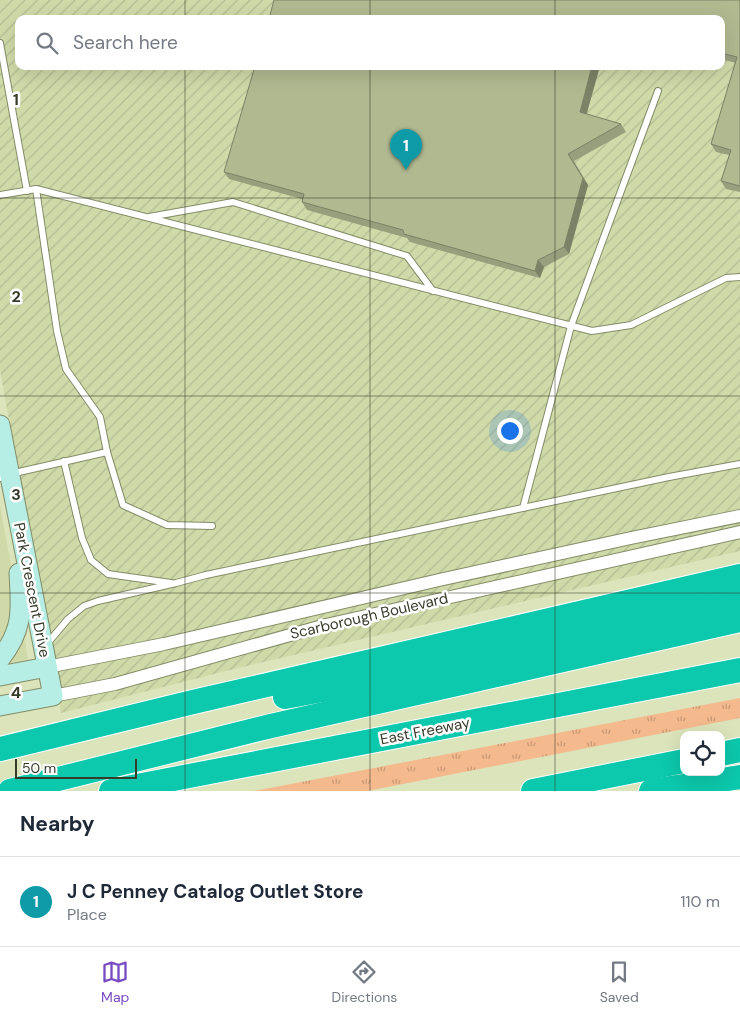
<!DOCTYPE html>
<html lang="en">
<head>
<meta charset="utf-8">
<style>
	body { margin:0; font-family:"DM Sans",sans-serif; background:#f2f2f3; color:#1f2937 }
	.controls { position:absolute; right:15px; bottom:15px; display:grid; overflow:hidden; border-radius:10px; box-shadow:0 5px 20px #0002 }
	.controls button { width:45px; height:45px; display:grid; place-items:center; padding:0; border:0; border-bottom:1px solid #e0e1e3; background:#fff; color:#1f2937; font:25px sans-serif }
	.scale { position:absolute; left:15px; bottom:12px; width:122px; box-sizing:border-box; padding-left:5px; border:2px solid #373b2a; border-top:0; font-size:14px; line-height:18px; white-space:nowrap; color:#373b2a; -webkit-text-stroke:4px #fff; paint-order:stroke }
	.you { position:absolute; left:509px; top:430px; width:18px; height:18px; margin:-12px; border:4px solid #fff; border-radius:50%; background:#1a73e8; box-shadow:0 0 0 8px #1a73e833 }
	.badge { display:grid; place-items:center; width:32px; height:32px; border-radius:50%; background:#784ac3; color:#fff; font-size:16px; font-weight:700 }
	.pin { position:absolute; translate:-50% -41px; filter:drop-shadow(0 1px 2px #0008) }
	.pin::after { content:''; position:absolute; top:26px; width:18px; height:15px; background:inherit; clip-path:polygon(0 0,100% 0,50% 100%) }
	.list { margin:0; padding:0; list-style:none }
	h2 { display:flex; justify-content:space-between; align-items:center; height:65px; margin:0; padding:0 20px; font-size:21px }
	h2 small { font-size:16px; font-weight:400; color:#747a83 }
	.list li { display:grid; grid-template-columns:32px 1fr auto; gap:15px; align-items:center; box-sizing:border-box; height:90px; padding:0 20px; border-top:1px solid #e0e1e3 }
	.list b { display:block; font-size:19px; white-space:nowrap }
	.list p { margin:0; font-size:16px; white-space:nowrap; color:#747a83 }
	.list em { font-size:16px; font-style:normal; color:#747a83 }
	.icon { flex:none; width:28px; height:28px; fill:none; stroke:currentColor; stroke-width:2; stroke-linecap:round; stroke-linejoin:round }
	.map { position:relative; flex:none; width:740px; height:791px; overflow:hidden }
	.search { position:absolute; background:#fff; box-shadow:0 5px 20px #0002; left:15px; right:15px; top:15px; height:55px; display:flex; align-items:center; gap:12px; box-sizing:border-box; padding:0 18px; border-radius:10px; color:#747a83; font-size:19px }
	.sheet { height:155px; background:#fff }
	nav { display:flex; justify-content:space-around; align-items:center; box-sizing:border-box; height:70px; border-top:1px solid #e0e1e3; background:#fff; font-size:14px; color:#747a83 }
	nav a { display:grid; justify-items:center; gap:2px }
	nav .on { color:#784ac3 }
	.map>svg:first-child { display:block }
</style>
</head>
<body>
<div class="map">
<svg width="740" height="791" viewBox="0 0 740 791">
	<defs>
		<pattern id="industrial-furrows" width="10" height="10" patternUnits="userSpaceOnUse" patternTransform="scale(1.25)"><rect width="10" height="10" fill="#d0daa9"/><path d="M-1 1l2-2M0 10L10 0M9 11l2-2" fill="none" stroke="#b3bc92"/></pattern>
		<pattern id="grass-tufts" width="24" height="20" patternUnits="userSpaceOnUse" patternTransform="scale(1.25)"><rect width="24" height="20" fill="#f5b98e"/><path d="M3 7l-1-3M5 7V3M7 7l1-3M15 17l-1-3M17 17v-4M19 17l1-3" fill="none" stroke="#c79874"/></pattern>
	</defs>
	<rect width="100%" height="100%" fill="#dbe4ba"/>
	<!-- built -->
	<polygon fill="#d0daa9" points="0,505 28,659 0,665"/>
	<!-- industrial -->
	<path fill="url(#industrial-furrows)" fill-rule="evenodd" d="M0,0H740V551L238,668L61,713L0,370ZM19,19H721V66H19Z"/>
	<!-- grass -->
	<polygon fill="url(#grass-tufts)" points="740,698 740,718 367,791 254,791"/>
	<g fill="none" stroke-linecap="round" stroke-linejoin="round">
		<!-- lane casing -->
		<g stroke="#848c66" stroke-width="8">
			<g id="lane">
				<polyline points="0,43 27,191"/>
				<polyline points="0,195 36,189 592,331 631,325 726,278 740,277"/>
				<polyline points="149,217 233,202 407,256 433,291"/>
				<polyline points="107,452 123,505 167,525 212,526"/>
				<polyline points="64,461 82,538 91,560 108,574 171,583"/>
				<polyline points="0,478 10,474 107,452 100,417 66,369 57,331 36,189"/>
				<polyline points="523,508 571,326 658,91"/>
				<polyline points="46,645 68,619 84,606 98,601 176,583 206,575 669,477 740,464"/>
			</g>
		</g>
		<!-- street casing -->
		<g stroke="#848c66" stroke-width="14">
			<g id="street">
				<polyline points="47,667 164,644 439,580 631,538 740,516"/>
				<polyline points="53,696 115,684 326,625 740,532"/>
			</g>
		</g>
		<!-- secondary casing -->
		<g stroke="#848c66" stroke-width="21">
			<g id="secondary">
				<polyline points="0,425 53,696 0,706"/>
				<path d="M0,659C24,629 21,609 19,573"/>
				<polyline points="0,676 47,667"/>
			</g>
		</g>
		<!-- highway casing -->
		<g stroke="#fff" stroke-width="26">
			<g id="highway">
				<polyline points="285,697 442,668 740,598"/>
				<polyline points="0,749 193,702 740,576"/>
				<polyline points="721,754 740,750"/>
				<polyline points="10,791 271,726 740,620"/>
				<polyline points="111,791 740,670"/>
				<polyline points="533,791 684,761"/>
				<polyline points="651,791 740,777"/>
			</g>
		</g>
		<!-- lane -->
		<use href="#lane" stroke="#fff" stroke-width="6"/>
		<!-- street -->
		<use href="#street" stroke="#fff" stroke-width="12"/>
		<!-- secondary -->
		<use href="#secondary" stroke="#b6eee6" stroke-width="19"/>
		<!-- highway -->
		<use href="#highway" stroke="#0cc8ac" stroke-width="24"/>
	</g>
	<!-- wall -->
	<g fill="#989f7d">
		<polygon points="740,0 740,192 726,189 721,181 729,155 716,152 711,144 736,63 721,59 721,19"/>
		<polygon points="600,66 586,114 621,124 626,132 574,161 588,185 569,254 544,267 540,278 410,242 407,238 307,210 302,202 302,199 229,179 224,172"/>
	</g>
	<!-- shaded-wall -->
	<g fill="#7c8266">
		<polygon points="592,66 600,66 585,120 580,112"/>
		<polygon points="568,154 588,185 569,254 564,247"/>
		<polygon points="538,260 544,267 540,278 535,271"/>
	</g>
	<!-- building -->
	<g fill="#b1b991" stroke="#7c8266">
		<polygon points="274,0 740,0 740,186 721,181 731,150 711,144 737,57 721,53 721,19 269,19"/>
		<polygon points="255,66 592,66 580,112 621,124 568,154 583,178 564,247 538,260 535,271 404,234 403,230 302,202 304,194 224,172"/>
	</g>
	<!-- grid -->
	<path fill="none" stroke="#373b2a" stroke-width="1" stroke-opacity="0.55" d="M185,0V19M370,0V19M555,0V19M185,66V791M370,66V791M555,66V791M0,198H740M0,396H740M0,593H740"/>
	<g text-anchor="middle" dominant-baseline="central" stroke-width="5" stroke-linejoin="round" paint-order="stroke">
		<!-- street labels -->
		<g font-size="15" fill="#373b2a" stroke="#fff">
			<text transform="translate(32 590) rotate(79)">Park Crescent Drive</text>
			<text transform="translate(369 616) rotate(-13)">Scarborough Boulevard</text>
			<text transform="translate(425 731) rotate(-11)">East Freeway</text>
		</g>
	</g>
	<g font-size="16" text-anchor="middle" font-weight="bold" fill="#373b2a" stroke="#fff" stroke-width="5" stroke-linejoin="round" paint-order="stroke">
		<text x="16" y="105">1</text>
		<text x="16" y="302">2</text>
		<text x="16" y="500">3</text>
		<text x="16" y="698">4</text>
	</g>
</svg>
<div class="controls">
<button><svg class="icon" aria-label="locate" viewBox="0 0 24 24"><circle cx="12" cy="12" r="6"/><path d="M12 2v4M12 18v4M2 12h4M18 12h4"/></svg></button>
</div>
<div class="scale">50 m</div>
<div class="you"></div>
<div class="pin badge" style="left:406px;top:170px;background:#0f9aa8">1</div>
<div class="search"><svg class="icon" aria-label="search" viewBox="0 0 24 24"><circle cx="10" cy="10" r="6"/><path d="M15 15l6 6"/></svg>Search here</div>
</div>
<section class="sheet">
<h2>Nearby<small></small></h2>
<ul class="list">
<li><span class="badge" style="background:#0f9aa8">1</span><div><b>J C Penney Catalog Outlet Store</b><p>Place</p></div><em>110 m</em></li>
</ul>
</section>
<nav>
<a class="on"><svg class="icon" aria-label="map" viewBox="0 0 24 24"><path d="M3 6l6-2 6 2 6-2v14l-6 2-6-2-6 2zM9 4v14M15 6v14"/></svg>Map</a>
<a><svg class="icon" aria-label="directions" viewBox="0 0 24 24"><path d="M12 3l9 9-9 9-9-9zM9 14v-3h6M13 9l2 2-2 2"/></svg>Directions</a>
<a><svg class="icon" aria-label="saved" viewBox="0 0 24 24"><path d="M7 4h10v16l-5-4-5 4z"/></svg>Saved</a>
</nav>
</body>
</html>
